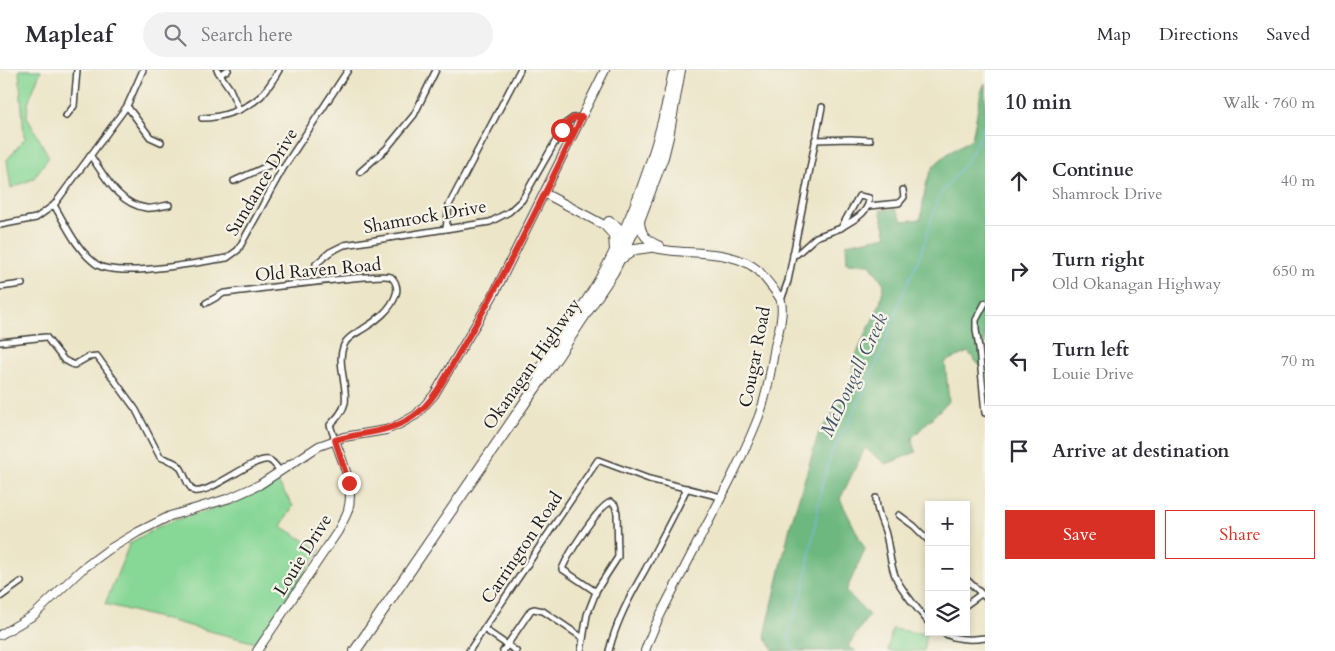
<!DOCTYPE html>
<html lang="en">
<head>
<meta charset="utf-8">
<style>
	body { margin:0; font-family:Cardo,serif; background:#f2f2f3; color:#2b2b33 }
	.controls { position:absolute; right:15px; bottom:15px; display:grid; overflow:hidden; border-radius:0px; box-shadow:0 2px 8px #0003 }
	.controls button { width:45px; height:45px; display:grid; place-items:center; padding:0; border:0; border-bottom:1px solid #e1e1e2; background:#fff; color:#2b2b33; font:25px sans-serif }
	.stop { position:absolute; width:15px; height:15px; margin:-11px; border:4px solid #d93025; border-radius:50%; background:#fff }
	.stop.end { background:#d93025; border-color:#fff; box-shadow:0 1px 5px #0008 }
	.list { margin:0; padding:0; list-style:none }
	h2 { display:flex; justify-content:space-between; align-items:center; height:65px; margin:0; padding:0 20px; font-size:21px }
	h2 small { font-size:16px; font-weight:400; color:#7c7c81 }
	.list li { display:grid; grid-template-columns:32px 1fr auto; gap:15px; align-items:center; box-sizing:border-box; height:90px; padding:0 20px; border-top:1px solid #e1e1e2 }
	.list b { display:block; font-size:19px; white-space:nowrap }
	.list p { margin:0; font-size:16px; white-space:nowrap; color:#7c7c81 }
	.list em { font-size:16px; font-style:normal; color:#7c7c81 }
	.actions { display:flex; gap:10px; padding:15px 20px }
	.actions a { flex:1; padding:11px 0; border:1px solid #d93025; border-radius:0px; text-align:center; font-size:18px; color:#d93025 }
	.actions .main { background:#d93025; color:#fff }
	.icon { flex:none; width:28px; height:28px; fill:none; stroke:currentColor; stroke-width:2; stroke-linecap:round; stroke-linejoin:round }
	.map { position:relative; flex:none; width:985px; height:581px; overflow:hidden }
	header { display:flex; align-items:center; gap:30px; box-sizing:border-box; height:70px; padding:0 25px; background:#fff; border-bottom:1px solid #e1e1e2 }
	header strong { font-size:24px }
	nav { display:flex; gap:28px; margin-inline-start:auto; font-size:18px }
	.search { width:350px; height:45px; background:#f2f2f3; display:flex; align-items:center; gap:12px; box-sizing:border-box; padding:0 18px; border-radius:28px; color:#7c7c81; font-size:19px }
	main { display:flex }
	aside { flex:1; background:#fff }
	.map>svg:first-child { display:block }
</style>
</head>
<body>
<header>
<strong>Mapleaf</strong>
<div class="search"><svg class="icon" aria-label="search" viewBox="0 0 24 24"><circle cx="10" cy="10" r="6"/><path d="M15 15l6 6"/></svg>Search here</div>
<nav><a>Map</a><a>Directions</a><a>Saved</a></nav>
</header>
<main>
<div class="map">
<svg width="985" height="581" viewBox="0 0 985 581">
	<rect width="100%" height="100%" fill="#f7f3e8"/>
	<filter id="ink" filterUnits="userSpaceOnUse"><feTurbulence type="fractalNoise" baseFrequency=".02" numOctaves="2"/><feDisplacementMap in="SourceGraphic" scale="10" xChannelSelector="R" yChannelSelector="G"/><feConvolveMatrix kernelMatrix="1 2 1 2 8 2 1 2 1" color-interpolation-filters="sRGB"/></filter>
	<filter id="wash" filterUnits="userSpaceOnUse"><feTurbulence type="fractalNoise" baseFrequency=".0096" numOctaves="4" result="noise"/><feDisplacementMap in="SourceGraphic" scale="20" xChannelSelector="R" yChannelSelector="G"/><feGaussianBlur stdDeviation="1.12" result="paint"/><feColorMatrix in="noise" values="0 0 0 0 0 0 0 0 0 0 0 0 0 0 0 0 0 1.4 0 .05"/><feComposite in="paint" operator="in"/></filter>
	<g filter="url(#wash)">
		<rect width="100%" height="100%" fill="#ece5c8"/>
		<!-- green -->
		<g fill="#87d796" stroke="#527a59">
			<polygon points="19,0 41,0 28,33 27,47 49,87 33,109 11,118 7,90 26,67 24,66"/>
			<polygon points="277,411 293,436 281,456 320,480 256,573 105,534 130,473 158,457 172,451 234,433"/>
			<polygon points="892,559 926,564 924,581 888,581"/>
		</g>
		<!-- forest -->
		<path fill="#6db87f" stroke="#446a4e" d="M985,13V302L968,282L945,292L949,331L912,368L916,382L886,394L865,378L840,429L865,479L846,521L869,545L848,576L856,581H774L765,566L790,457L819,362L842,331L851,312L854,289L880,234L884,214L870,194L847,193L846,174L887,166L880,140L895,139L903,151L921,149C923,134 925,107 934,96C943,85 960,76 972,69L981,22Z"/>
		<g fill="none" stroke-linecap="round" stroke-linejoin="round">
			<!-- stream -->
			<polyline stroke="#7cb9ef" stroke-width="1" points="794,581 790,573 789,559 803,522 822,415 832,382 847,356 883,280 898,235 922,180 939,126 970,87 985,54"/>
		</g>
	</g>
	<g filter="url(#ink)">
		<g fill="none" stroke-linecap="round" stroke-linejoin="round">
			<!-- street casing -->
			<g stroke="#3b3a36" stroke-width="8">
				<g id="street">
					<polyline points="217,0 230,19 239,40"/>
					<polyline points="220,4 228,0"/>
					<polyline points="127,36 150,67 161,72"/>
					<polyline points="66,46 74,36 77,0"/>
					<path d="M202,48C221,48 247,39 261,26C268,18 274,9 279,0"/>
					<polyline points="815,70 850,69 870,70"/>
					<path d="M90,85C105,106 118,134 146,138C153,139 162,136 169,135"/>
					<polyline points="360,102 386,79 414,45 436,0"/>
					<polyline points="234,111 272,94 282,100"/>
					<path d="M54,135C66,155 76,179 96,194C117,209 200,192 227,188L238,180L282,100L348,0"/>
					<polyline points="869,136 899,133 904,127 903,120"/>
					<polyline points="0,155 36,148 54,135 127,36 143,0"/>
					<polyline points="446,159 449,135 520,0"/>
					<path d="M793,185L797,184L816,167L841,158L859,126L869,128C869,144 852,150 841,158"/>
					<polyline points="316,194 330,182 344,175 490,152 509,142 522,130 566,53 573,48 582,47"/>
					<polyline points="0,217 22,214"/>
					<polyline points="781,230 788,211 822,37"/>
					<path d="M206,233L224,223C245,221 382,202 391,207C396,211 398,219 396,224C392,239 375,252 363,259C357,263 349,266 345,273C335,291 348,314 345,333C343,342 336,349 330,355L335,370"/>
					<polyline points="985,233 976,250 976,260 979,278 985,343"/>
					<path d="M0,272L46,267L64,290L74,295L88,287L97,286L136,340L160,387C166,390 175,391 179,396C186,404 185,414 194,421C210,425 254,386 269,390C274,392 277,398 280,401"/>
					<path d="M876,428C876,441 881,449 885,461C890,477 889,495 897,510C905,525 918,539 929,553"/>
					<polyline points="899,445 914,456 929,471"/>
					<polyline points="966,509 985,527"/>
					<polyline points="0,527 21,512"/>
					<polyline points="966,535 981,524"/>
					<polyline points="484,559 516,581"/>
					<path d="M942,562C954,570 971,570 985,568"/>
					<polyline points="469,581 598,390 649,409 721,427"/>
					<polyline points="503,581 531,540 534,539 543,541 583,568"/>
					<path d="M581,581L587,545L596,522L562,499C568,485 598,436 611,432L615,435L617,443L618,487L596,521"/>
					<path d="M609,581C616,552 630,526 645,500C659,473 674,446 687,418"/>
				</g>
			</g>
			<!-- secondary casing -->
			<g stroke="#3b3a36" stroke-width="10">
				<g id="secondary">
					<polyline points="544,123 604,155 613,165 614,180"/>
					<path d="M640,150C640,164 647,171 660,176"/>
					<polyline points="0,565 34,545 81,500 108,480 138,462 170,446 230,428 259,415 319,376 344,367 386,360 400,354 416,345 434,325 495,222 605,0"/>
					<path d="M257,581L338,461C341,454 346,447 348,440C355,416 342,391 335,370"/>
					<path d="M645,581C654,554 669,528 682,503C708,451 738,400 759,346C767,324 771,300 775,276C778,263 784,245 781,231C780,226 763,206 759,201C730,176 684,187 650,177"/>
				</g>
			</g>
			<!-- highway casing -->
			<g stroke="#3b3a36" stroke-width="12">
				<g id="highway">
					<path d="M609,152C616,157 623,159 624,169"/>
					<polyline points="623,187 635,179 650,177"/>
					<path d="M537,303C563,265 593,227 613,185C641,129 662,67 673,6"/>
					<polyline points="355,581 528,328 559,284 613,202 640,148 663,87 668,67 680,0"/>
				</g>
			</g>
			<!-- street -->
			<use href="#street" stroke="#fff" stroke-width="5"/>
			<!-- secondary -->
			<use href="#secondary" stroke="#fff" stroke-width="8"/>
			<!-- highway -->
			<use href="#highway" stroke="#fff" stroke-width="10"/>
		</g>
	</g>
	<g fill="none" stroke-linecap="round" stroke-linejoin="round" filter="url(#ink)">
		<!-- route -->
		<path stroke="#d93025" stroke-width="6" d="M349,413L335,370C362,362 390,363 414,346C436,330 448,301 462,278C506,204 544,125 582,47C572,46 567,52 562,60"/>
	</g>
	<g text-anchor="middle" dominant-baseline="central" stroke-width="4.5" stroke-linejoin="round" paint-order="stroke">
		<!-- street labels -->
		<g font-size="18" fill="#1c1c1c" stroke="#f7f3e8">
			<text transform="translate(262 112) rotate(-59)">Sundance Drive</text>
			<text transform="translate(425 147) rotate(-10)">Shamrock Drive</text>
			<text transform="translate(318 200) rotate(-5)">Old Raven Road</text>
			<text transform="translate(755 287) rotate(-79)">Cougar Road</text>
			<text transform="translate(532 294) rotate(-55)">Okanagan Highway</text>
			<text transform="translate(522 478) rotate(-56)">Carrington Road</text>
			<text transform="translate(303 485) rotate(-58)">Louie Drive</text>
		</g>
		<!-- water labels -->
		<g font-size="19" font-style="italic" fill="#3e5366" stroke="#f7f3e8">
			<text transform="translate(854 305) rotate(-65)">McDougall Creek</text>
		</g>
	</g>
</svg>
<div class="controls">
<button>+</button>
<button>−</button>
<button><svg class="icon" aria-label="layers" viewBox="0 0 24 24"><path d="M12 4l9 5-9 5-9-5zM3 14l9 5 9-5"/></svg></button>
</div>
<div class="stop" style="left:562px;top:60px"></div>
<div class="stop end" style="left:349px;top:413px"></div>
</div>
<aside>
<h2>10 min<small>Walk · 760 m</small></h2>
<ul class="list">
<li><svg class="icon" aria-label="ahead" viewBox="0 0 24 24"><path d="M12 20V5M6 11l6-6 6 6"/></svg><div><b>Continue</b><p>Shamrock Drive</p></div><em>40 m</em></li>
<li><svg class="icon" aria-label="right" viewBox="0 0 24 24"><path d="M7 20v-9h11M14 6l5 5-5 5"/></svg><div><b>Turn right</b><p>Old Okanagan Highway</p></div><em>650 m</em></li>
<li><svg class="icon" aria-label="left" viewBox="0 0 24 24"><path d="M17 20v-9H6M10 6l-5 5 5 5"/></svg><div><b>Turn left</b><p>Louie Drive</p></div><em>70 m</em></li>
<li><svg class="icon" aria-label="arrive" viewBox="0 0 24 24"><path d="M6 21V4h12l-3 4 3 4H6"/></svg><div><b>Arrive at destination</b></div></li>
</ul>
<div class="actions"><a class="main">Save</a><a>Share</a></div>
</aside>
</main>
</body>
</html>
